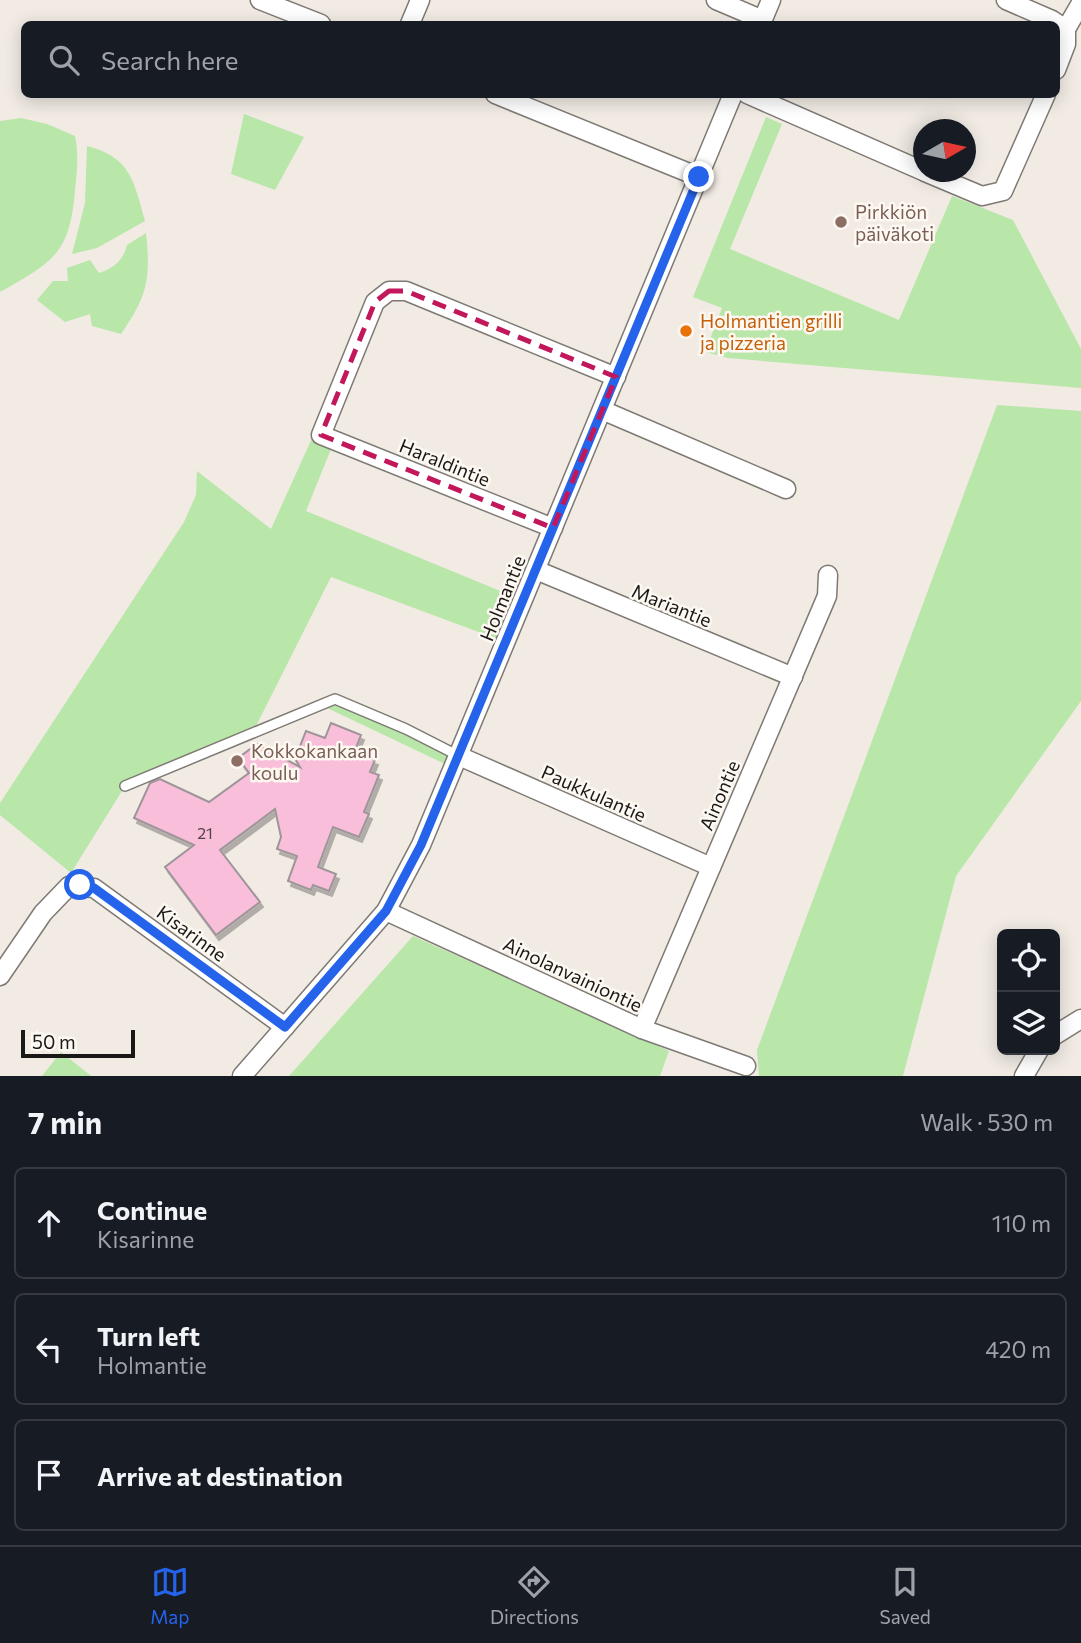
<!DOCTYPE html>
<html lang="en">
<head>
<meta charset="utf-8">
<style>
	body { margin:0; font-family:Commissioner,sans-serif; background:#242831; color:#f1f3f6 }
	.controls { position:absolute; right:21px; bottom:21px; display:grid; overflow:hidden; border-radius:10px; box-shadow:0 4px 18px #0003 }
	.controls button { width:63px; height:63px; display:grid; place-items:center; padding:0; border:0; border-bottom:2px solid #363941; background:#171b24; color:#f1f3f6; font:35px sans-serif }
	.compass { position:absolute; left:913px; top:119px; width:63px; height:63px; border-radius:50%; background:#171b24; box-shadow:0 4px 18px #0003; rotate:81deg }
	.scale { position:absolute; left:21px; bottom:18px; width:114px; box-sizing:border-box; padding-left:7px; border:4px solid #1a1816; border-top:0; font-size:19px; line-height:24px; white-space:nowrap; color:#1a1816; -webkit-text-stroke:5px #fef8f2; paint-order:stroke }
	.stop { position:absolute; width:21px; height:21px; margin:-16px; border:5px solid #2563eb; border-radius:50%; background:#fff }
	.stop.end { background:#2563eb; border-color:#fff; box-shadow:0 2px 7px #0008 }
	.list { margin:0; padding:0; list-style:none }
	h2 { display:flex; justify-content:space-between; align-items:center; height:91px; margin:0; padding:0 28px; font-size:30px }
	h2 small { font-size:23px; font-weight:400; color:#9ea1a6 }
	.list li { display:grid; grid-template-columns:46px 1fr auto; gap:21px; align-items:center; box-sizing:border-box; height:112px; margin:0 14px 14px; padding:0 14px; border:2px solid #363941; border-radius:10px }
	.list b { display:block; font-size:26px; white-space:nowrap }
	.list p { margin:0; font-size:23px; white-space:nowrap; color:#9ea1a6 }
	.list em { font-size:23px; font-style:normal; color:#9ea1a6 }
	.icon { flex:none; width:38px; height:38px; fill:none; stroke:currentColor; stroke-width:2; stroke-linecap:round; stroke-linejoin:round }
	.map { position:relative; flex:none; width:1081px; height:1076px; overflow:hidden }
	.search { position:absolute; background:#171b24; box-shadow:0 4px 18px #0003; left:21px; right:21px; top:21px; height:77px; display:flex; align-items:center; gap:18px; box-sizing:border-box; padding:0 24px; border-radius:10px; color:#9ea1a6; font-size:26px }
	.sheet { height:469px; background:#171b24 }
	nav { display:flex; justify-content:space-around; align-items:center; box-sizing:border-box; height:98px; border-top:2px solid #363941; background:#171b24; font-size:19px; color:#9ea1a6 }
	nav a { display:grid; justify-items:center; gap:4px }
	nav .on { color:#2563eb }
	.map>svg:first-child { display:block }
</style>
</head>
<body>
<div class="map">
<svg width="1081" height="1076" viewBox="0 0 1081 1076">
	<defs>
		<filter id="shadow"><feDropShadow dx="3" dy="5" stdDeviation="0" flood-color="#0004"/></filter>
	</defs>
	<rect width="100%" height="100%" fill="#f1ebe4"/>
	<!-- green -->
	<g fill="#b9e6a9">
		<polygon points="244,114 304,137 275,190 231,174"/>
		<polygon points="766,117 782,124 730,249 899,320 952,196 1013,220 1081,349 1081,388 728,358 705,352 722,308 693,297"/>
		<path d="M21,118L47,124L75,136C79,155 77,172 75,190C70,254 53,262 0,292V121Z"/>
		<path d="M87,146C131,157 134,182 145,221L97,248L72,254L85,203Z"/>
		<path d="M146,233C151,280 147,296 121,334L92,326L90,314L65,322L37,300L53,281H68L67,268L90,260L99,273C114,268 123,261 127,245Z"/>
		<polygon points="997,405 1081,411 1081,701 956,876 903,1076 759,1076 757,1050"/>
		<polygon points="313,436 333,444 306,511 517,598 500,640 331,577 251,736 125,786 71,873 0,815 0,803 184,522 196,495 197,471 271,529"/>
		<polygon points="335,703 449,754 445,764 325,707"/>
		<polygon points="413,936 669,1051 660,1076 289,1076"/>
		<polygon points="61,1052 91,1076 42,1076"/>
	</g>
	<!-- building -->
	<polygon fill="#f8beda" stroke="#9d9598" stroke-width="2" filter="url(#shadow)" points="331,723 361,735 354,753 375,760 370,772 379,775 364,812 369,814 359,837 333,827 318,867 336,874 329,891 313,885 311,890 288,881 297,856 277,849 281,837 275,809 220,850 260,902 216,935 165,867 194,845 134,818 150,783 160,779 209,802 249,773 238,758 257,744 300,767 295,759 306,731 325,738"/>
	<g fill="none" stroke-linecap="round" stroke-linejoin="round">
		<!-- lane casing -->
		<g stroke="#7e7973" stroke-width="12">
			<polyline id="lane" points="125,786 335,699 406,729 459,756"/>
		</g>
		<!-- street casing -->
		<g stroke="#7e7973" stroke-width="21">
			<g id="street">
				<polyline points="260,0 321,24"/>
				<polyline points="716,0 763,20"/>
				<polyline points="1006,0 1052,20 1066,29 1066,44 1056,70"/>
				<polyline points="410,24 420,0"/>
				<polyline points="761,24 771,0"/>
				<polyline points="1066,29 1081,3"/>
				<polyline points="495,94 699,177"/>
				<polyline points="747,94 923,171"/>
				<polyline points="925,172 982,196 1003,191 1046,94"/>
				<polyline points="602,410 786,489"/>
				<polyline points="553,528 321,435 375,302 389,291 406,291 616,377"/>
				<polyline points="536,570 793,677"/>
				<polyline points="459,756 711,867"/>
				<polyline points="386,911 642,1029 746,1066"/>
				<polyline points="0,976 43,913 69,886 94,888 285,1027"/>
				<polyline points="642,1029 827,596 828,575"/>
				<polyline points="1055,1035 1081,1019"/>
				<polyline points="242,1076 386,911 421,845 733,94"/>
				<polyline points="1024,1076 1039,1050"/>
			</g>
		</g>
		<!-- lane -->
		<use href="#lane" stroke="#fff" stroke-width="9"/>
		<!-- street -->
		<use href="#street" stroke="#fff" stroke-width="18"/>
	</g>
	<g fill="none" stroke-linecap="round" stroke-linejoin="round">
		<!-- route -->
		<polyline stroke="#2563eb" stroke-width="9" points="80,885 94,888 285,1027 386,911 421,845 699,177"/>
	</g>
	<!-- marked area -->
	<path fill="none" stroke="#c2185b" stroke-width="5" stroke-dasharray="14 9" stroke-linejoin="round" d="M389,291H406L616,377L553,528L321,435L375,302Z"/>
	<!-- markers -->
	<g fill="#8d6e63" stroke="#fef8f2" stroke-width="2.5">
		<circle cx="841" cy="222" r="7"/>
		<circle cx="237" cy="761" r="7"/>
	</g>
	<circle fill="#e8710a" stroke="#fef8f2" stroke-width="2.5" cx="686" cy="331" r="7"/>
	<g text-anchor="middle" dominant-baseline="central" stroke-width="5" stroke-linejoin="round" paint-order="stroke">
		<!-- number labels -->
		<g font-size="16" fill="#524247">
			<text x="205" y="832">21</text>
		</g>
		<!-- education labels -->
		<g font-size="19" fill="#785e54" stroke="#fef8f2" text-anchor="start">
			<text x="855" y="211">Pirkkiön<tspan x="855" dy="22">päiväkoti</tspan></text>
			<text x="251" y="750">Kokkokankaan<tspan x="251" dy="22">koulu</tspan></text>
		</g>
		<!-- food labels -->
		<g font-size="19" fill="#c56008" stroke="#fef8f2" text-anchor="start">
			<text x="700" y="320">Holmantien grilli<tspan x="700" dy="22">ja pizzeria</tspan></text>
		</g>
		<!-- street labels -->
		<g font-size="19" fill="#1a1816" stroke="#fef8f2">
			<text transform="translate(445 462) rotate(22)">Haraldintie</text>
			<text transform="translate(502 598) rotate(-68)">Holmantie</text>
			<text transform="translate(672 605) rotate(22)">Mariantie</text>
			<text transform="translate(594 793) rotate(24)">Paukkulantie</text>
			<text transform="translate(719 795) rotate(-67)">Ainontie</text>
			<text transform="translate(192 933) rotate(36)">Kisarinne</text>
			<text transform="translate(573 974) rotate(25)">Ainolanvainiontie</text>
		</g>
	</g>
</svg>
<div class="controls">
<button><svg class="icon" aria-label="locate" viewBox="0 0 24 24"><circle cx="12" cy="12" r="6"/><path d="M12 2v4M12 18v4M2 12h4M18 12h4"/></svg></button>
<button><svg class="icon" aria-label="layers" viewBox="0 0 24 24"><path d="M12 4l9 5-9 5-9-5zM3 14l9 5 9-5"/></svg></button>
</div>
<svg class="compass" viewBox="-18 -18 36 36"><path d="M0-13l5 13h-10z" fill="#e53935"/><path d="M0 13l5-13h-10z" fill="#9ea1a6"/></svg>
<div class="scale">50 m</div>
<div class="stop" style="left:80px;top:885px"></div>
<div class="stop end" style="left:699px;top:177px"></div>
<div class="search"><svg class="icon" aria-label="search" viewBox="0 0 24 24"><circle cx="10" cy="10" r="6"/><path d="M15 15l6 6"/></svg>Search here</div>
</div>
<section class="sheet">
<h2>7 min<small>Walk · 530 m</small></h2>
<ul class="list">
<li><svg class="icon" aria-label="ahead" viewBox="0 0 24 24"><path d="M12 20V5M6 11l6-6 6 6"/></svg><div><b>Continue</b><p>Kisarinne</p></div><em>110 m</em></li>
<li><svg class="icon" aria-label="left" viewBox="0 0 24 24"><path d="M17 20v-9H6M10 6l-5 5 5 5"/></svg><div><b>Turn left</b><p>Holmantie</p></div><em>420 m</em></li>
<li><svg class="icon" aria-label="arrive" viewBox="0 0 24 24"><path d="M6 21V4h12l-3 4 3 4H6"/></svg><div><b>Arrive at destination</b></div></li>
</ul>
</section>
<nav>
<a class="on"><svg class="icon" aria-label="map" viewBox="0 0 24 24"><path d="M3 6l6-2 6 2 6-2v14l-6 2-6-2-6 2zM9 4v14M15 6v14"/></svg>Map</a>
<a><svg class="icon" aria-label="directions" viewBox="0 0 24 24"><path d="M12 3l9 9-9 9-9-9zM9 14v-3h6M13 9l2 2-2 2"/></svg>Directions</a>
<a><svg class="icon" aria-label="saved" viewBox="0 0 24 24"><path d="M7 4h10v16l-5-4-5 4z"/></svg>Saved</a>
</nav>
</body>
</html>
